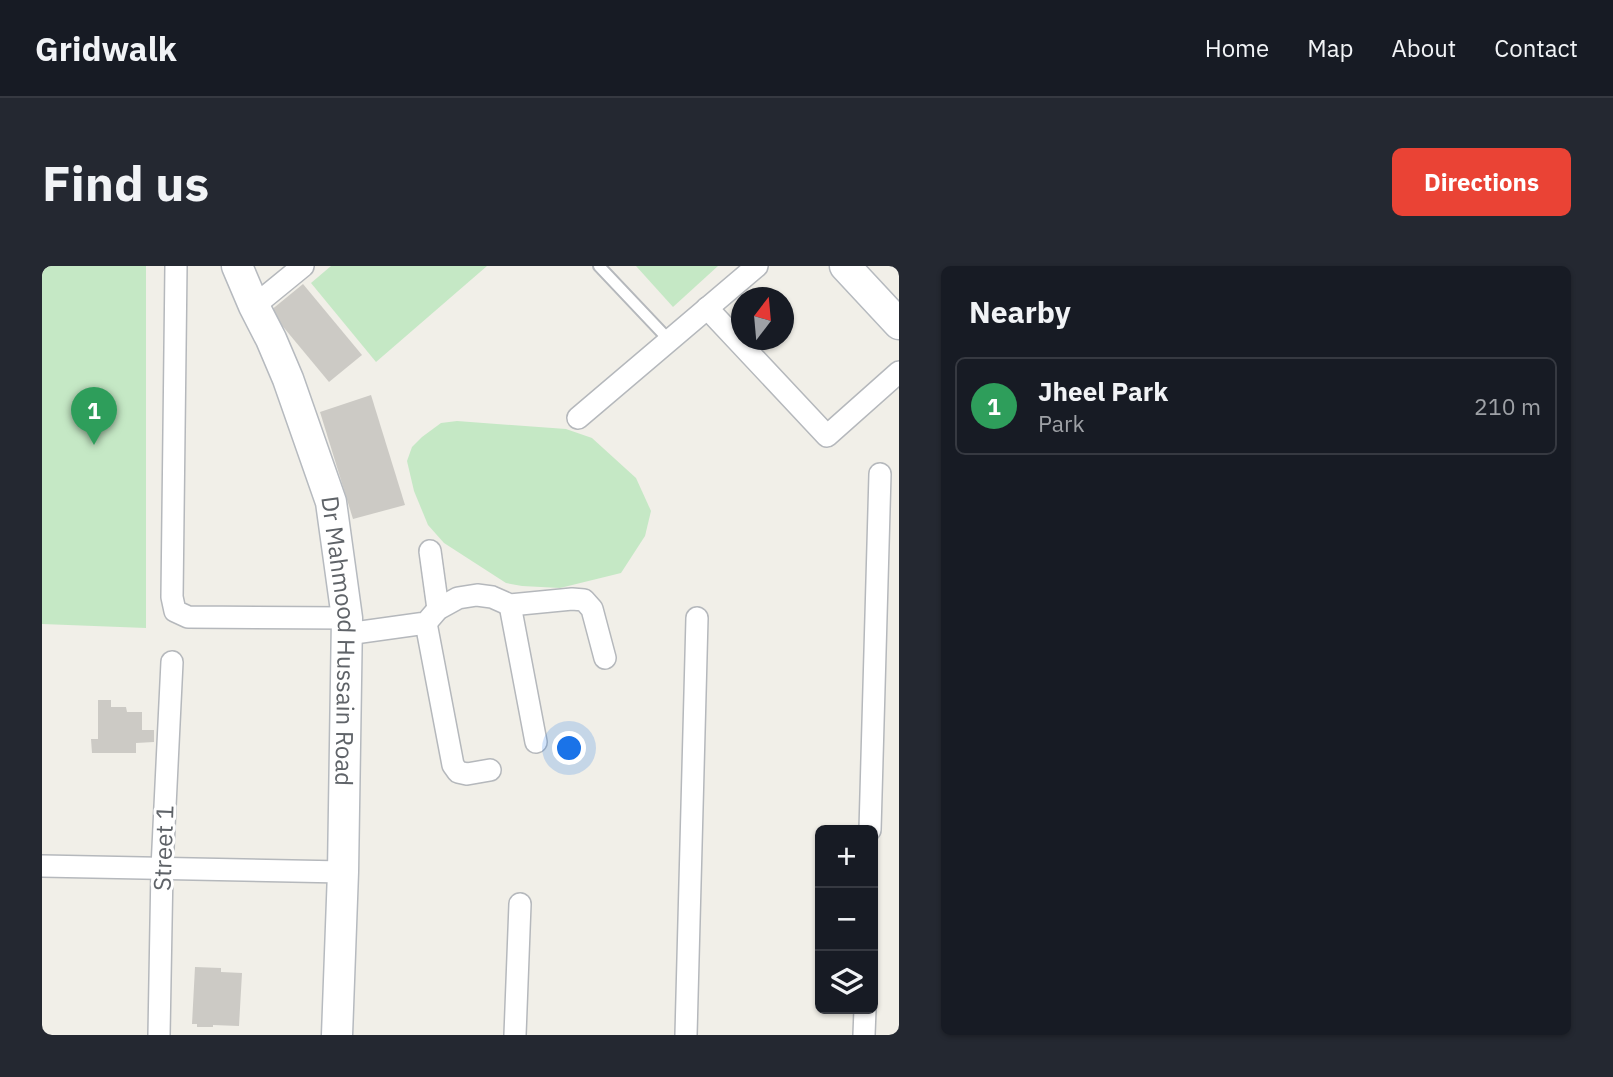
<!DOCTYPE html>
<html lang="en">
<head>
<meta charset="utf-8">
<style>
	body { margin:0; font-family:"IBM Plex Sans",sans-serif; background:#242831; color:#f1f3f6 }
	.controls { position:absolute; right:21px; bottom:21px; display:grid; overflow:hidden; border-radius:10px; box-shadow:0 2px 5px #0004 }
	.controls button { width:63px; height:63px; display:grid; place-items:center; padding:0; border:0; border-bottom:2px solid #363941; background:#171b24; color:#f1f3f6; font:35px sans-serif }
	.compass { position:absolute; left:689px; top:21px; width:63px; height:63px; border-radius:50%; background:#171b24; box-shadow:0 2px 5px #0004; rotate:16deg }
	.you { position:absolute; left:528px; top:483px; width:24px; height:24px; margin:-18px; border:5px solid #fff; border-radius:50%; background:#1a73e8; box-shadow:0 0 0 10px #1a73e833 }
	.badge { display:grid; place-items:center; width:46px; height:46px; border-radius:50%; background:#ea4335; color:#fff; font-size:23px; font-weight:700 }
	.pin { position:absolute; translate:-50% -58px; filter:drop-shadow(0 2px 4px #0008) }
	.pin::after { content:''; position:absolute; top:37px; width:24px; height:21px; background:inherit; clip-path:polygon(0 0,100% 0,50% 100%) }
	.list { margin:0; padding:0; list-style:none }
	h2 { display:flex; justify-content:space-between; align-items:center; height:91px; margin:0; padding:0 28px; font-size:30px }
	h2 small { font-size:23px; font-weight:400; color:#9ea1a6 }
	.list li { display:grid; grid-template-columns:46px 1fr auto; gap:21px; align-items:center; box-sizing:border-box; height:98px; margin:0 14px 14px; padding:0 14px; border:2px solid #363941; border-radius:10px }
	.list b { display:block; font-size:26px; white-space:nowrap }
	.list p { margin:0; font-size:23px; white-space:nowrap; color:#9ea1a6 }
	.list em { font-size:23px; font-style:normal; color:#9ea1a6 }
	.icon { flex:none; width:38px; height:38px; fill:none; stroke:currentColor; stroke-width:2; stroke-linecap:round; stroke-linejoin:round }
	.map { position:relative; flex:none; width:857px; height:769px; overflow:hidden; border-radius:10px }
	header { display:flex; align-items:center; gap:42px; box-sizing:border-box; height:98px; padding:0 35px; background:#171b24; border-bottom:2px solid #363941 }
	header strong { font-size:33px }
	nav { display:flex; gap:38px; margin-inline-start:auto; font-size:24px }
	.intro { display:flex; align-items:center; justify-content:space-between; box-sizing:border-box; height:168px; padding:0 42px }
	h1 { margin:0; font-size:49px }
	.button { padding:18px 32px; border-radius:10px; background:#ea4335; color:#fff; font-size:24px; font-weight:700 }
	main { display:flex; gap:42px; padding:0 42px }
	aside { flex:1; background:#171b24; border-radius:10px; box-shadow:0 2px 5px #0004 }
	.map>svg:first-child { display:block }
</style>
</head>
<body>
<header>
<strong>Gridwalk</strong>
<nav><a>Home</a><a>Map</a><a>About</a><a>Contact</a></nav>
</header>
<div class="intro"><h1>Find us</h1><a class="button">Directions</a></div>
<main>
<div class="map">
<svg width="857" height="769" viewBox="0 0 857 769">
	<rect width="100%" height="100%" fill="#f1efe8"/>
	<!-- green -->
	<g fill="#c5e8c5">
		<polygon points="0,0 104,0 104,362 0,358"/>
		<polygon points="289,0 445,0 334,96 269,17"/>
		<polygon points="594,0 676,0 631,41"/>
		<polygon points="415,155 524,163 550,172 594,212 609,245 603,270 579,307 518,322 480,320 464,317 402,277 386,259 372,225 365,195 370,181 380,171 399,157"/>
	</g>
	<!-- building -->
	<g fill="#cccac5">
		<polygon points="261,18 320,89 287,116 228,45"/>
		<polygon points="329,129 363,239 311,253 278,146"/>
		<polygon points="56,434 69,434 69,441 84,441 85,446 100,446 100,464 112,464 112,476 94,477 94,487 50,487 49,473 56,473"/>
		<polygon points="153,701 179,702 179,706 200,707 197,760 171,759 171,761 155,761 155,758 150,758"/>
	</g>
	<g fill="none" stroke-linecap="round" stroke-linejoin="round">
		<!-- lane casing -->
		<g stroke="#b5b8bc" stroke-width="14">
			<polyline id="lane" points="557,0 627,74"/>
		</g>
		<!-- street casing -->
		<g stroke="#b5b8bc" stroke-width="24">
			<g id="street">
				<polyline points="134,0 130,331 133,345 146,351 305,352"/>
				<polyline points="212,40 261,0"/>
				<polyline points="665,42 785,170 857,106"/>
				<polyline points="536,152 715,0"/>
				<polyline points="388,285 396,343"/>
				<polyline points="468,339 494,476"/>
				<polyline points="384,357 411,499 416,506 425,508 448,504"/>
				<polyline points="305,368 384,357 396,343 416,332 435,329 450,331 468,339 530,333 542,334 550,343 563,392"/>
				<polyline points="828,564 838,208"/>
				<polyline points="0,600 301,606"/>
				<polyline points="117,769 120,602 130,396"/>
				<polyline points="473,769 478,638"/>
				<polyline points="644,769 655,352"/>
				<polyline points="822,769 823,743"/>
			</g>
		</g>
		<!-- secondary casing -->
		<g stroke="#b6babf" stroke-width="33">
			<g id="secondary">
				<path id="s1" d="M195,0L212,40L229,73L246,113L289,236L305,352L301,606L295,769"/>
				<polyline points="803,0 857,58"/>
			</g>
		</g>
		<!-- lane -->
		<use href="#lane" stroke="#fff" stroke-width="10"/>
		<!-- street -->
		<use href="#street" stroke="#fff" stroke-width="21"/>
		<!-- secondary -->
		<use href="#secondary" stroke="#fff" stroke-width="30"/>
	</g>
	<g text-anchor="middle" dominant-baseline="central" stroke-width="6" stroke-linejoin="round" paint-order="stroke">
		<!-- street labels -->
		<g font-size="24" fill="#5f6368" stroke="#fff">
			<text stroke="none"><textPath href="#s1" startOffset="394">Dr Mahmood Hussain Road</textPath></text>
			<text transform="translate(121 582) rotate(-88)">Street 1</text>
		</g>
	</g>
</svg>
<div class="controls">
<button>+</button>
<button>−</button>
<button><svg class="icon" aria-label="layers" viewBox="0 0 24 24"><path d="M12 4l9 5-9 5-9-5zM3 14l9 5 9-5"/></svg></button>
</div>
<svg class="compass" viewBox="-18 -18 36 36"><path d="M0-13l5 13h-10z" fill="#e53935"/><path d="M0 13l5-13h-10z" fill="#9ea1a6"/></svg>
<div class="you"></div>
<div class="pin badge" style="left:52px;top:179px;background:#2e9e5b">1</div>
</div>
<aside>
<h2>Nearby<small></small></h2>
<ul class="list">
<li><span class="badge" style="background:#2e9e5b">1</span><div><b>Jheel Park</b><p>Park</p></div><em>210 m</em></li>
</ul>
</aside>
</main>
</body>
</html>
